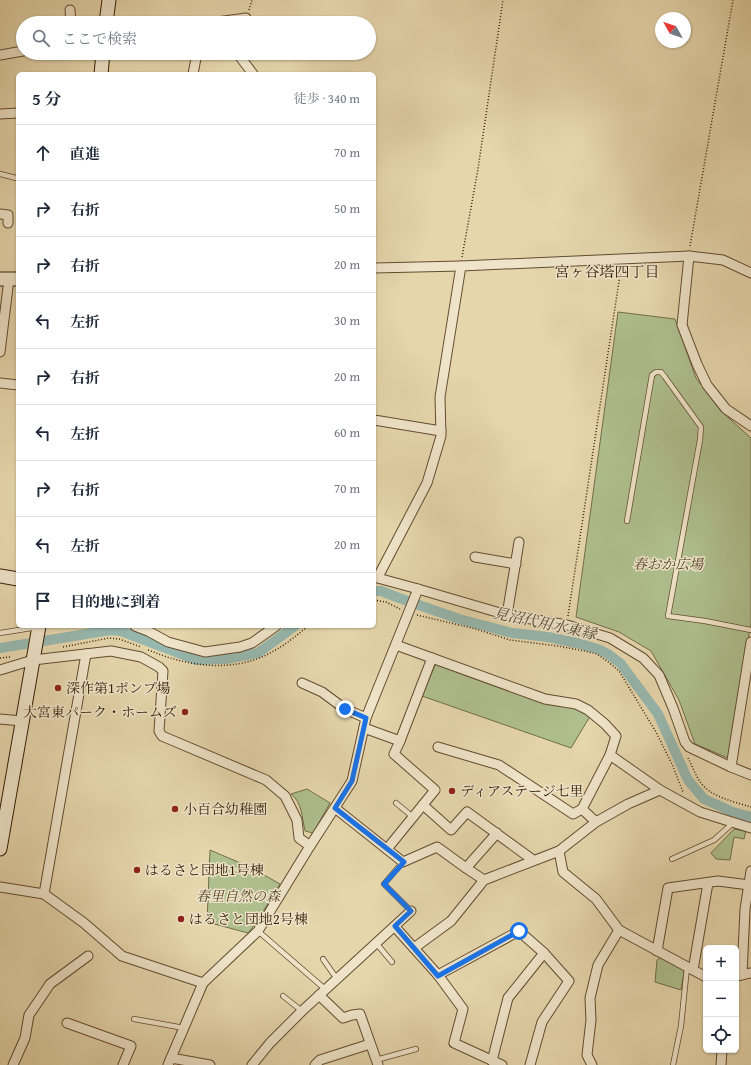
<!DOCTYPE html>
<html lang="ja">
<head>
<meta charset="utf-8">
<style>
	body { margin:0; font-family:"Gentium Book Plus","Noto Serif JP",serif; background:#f6f6f7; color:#1f2937 }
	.controls { position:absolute; right:12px; bottom:12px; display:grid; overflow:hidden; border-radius:6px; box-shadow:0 1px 3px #0004 }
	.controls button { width:36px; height:36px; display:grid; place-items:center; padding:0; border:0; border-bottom:1px solid #e0e1e3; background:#fff; color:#1f2937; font:20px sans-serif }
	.compass { position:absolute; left:655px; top:12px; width:36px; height:36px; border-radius:50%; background:#fff; box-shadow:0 1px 3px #0004; rotate:310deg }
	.stop { position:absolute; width:12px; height:12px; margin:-9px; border:3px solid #1a73e8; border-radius:50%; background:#fff }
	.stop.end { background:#1a73e8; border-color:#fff; box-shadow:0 1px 4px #0008 }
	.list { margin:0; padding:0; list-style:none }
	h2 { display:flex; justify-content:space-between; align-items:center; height:52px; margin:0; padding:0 16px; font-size:17px }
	h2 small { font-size:13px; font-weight:400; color:#747a83 }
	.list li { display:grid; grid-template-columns:26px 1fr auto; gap:12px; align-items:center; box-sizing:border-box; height:56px; padding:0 16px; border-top:1px solid #e0e1e3 }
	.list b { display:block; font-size:15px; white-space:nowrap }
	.list em { font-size:13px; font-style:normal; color:#747a83 }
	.icon { flex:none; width:22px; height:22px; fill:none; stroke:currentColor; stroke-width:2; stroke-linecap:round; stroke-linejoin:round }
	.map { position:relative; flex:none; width:751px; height:1065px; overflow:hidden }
	.search { position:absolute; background:#fff; box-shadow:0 1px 3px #0004; left:16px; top:16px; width:360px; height:44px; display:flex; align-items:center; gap:10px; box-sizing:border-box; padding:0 14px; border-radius:22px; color:#747a83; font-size:15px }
	.panel { position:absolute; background:#fff; box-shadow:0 1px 3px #0004; left:16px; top:72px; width:360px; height:556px; border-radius:6px }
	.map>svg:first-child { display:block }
</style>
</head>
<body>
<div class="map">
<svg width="751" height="1065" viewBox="0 0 751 1065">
	<rect width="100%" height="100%" fill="#e6d6ac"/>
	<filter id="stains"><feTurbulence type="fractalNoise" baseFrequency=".005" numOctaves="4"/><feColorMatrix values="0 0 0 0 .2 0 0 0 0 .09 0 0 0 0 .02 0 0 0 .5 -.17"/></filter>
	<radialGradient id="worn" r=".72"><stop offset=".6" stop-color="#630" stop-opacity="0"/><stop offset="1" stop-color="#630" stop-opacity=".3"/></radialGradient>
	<!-- green -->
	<g fill="#afbf8e" stroke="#726e4a">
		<polygon points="618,312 675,319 696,378 722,412 751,438 751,623 728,758 695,744 679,700 651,651 619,632 576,617"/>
		<polygon points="436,663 550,705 554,701 592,713 571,748 422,696"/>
		<path d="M307,789L330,803L313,833L305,831C302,818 302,802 291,794Z"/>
		<polygon points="734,829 746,831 744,839 734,837 730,860 716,859 711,853"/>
		<polygon points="210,850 252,868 280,884 256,923 248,933 207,922"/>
		<polygon points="661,957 683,968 684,972 681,990 655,982 657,960"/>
	</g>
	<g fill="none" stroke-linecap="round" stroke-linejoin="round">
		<!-- canal -->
		<g stroke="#97b8af" stroke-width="10">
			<polyline points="374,591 381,591 399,598 459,619 512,633 548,637 581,644 598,649 608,654 621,664 658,714 688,780 704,799 733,812 751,817"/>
			<polyline points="0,648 111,630 121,631 197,660 226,659 258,653 295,626"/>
		</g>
		<!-- lane casing -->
		<g stroke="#624c30" stroke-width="6">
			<g id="lane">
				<polyline points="0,174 16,178"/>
				<polyline points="627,521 652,375 656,372 661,372 665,377 701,427 700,440 668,616 705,621 751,630"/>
				<polyline points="0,633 38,627"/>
				<polyline points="396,803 413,817"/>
				<polyline points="672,859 714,840 733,823"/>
				<polyline points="403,862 384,884 411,911"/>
				<polyline points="258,931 325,989"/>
				<polyline points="376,943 392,962"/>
				<polyline points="323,959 337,979"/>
				<polyline points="283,996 302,1011"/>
				<polyline points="134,1019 184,1028"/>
				<polyline points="376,1060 416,1049"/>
				<polyline points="673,1065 681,1026 687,967"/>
			</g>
		</g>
		<!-- street casing -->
		<g stroke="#624c30" stroke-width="11">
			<g id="street">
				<polyline points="70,10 71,23"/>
				<polyline points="210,23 246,18 245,23"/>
				<polyline points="239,53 241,58 253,74"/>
				<polyline points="0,55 23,51"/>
				<polyline points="193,74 197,53"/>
				<polyline points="0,114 18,113"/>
				<polyline points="0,214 8,215 8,223"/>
				<polyline points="689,256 682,325 697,364 707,385 726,409 751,426"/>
				<polyline points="374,268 461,266 689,256 723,260 751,273"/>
				<polyline points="0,352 9,279"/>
				<polyline points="0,383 18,385"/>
				<polyline points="374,420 441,431"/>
				<polyline points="475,557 516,564"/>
				<polyline points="374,577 418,589 507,615 567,625 610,638 643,658 659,675 673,708 685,742 689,747 731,767 751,775"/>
				<polyline points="379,578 379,575 427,483 441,436 440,397 461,266"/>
				<polyline points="507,615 519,542"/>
				<polyline points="135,626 148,631 168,642 205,652 240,647 252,643 276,626"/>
				<polyline points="396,645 545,699 576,704 588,710 605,724 616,736 610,755 582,809 573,814 499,765 438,747"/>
				<polyline points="0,670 33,660 111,651 141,657 159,667 163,671 159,731 162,736 266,780 285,796 297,820 299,838 310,846"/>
				<polyline points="302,683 322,692 345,709 366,718"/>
				<polyline points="0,719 22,721"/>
				<polyline points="364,728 400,741"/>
				<polyline points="610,755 660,790 700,812 751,828"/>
				<polyline points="731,767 751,642"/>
				<polyline points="423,805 451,830 467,812 533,860"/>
				<polyline points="335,808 403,862 437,847 466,868 484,880"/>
				<polyline points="582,809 596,822"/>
				<polyline points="387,849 435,790 394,754 400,741 432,658"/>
				<polyline points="559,851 563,872 596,899 619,930 706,977"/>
				<polyline points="466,868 497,833"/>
				<polyline points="0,887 44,894 84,923 122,956 203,983"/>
				<polyline points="44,894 86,654"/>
				<polyline points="395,927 438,975 463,1009 454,1043 502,1065"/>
				<polyline points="414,948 451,921 484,880 559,851 596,822 628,804 660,790"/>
				<polyline points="657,951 668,888 718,881 749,885"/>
				<polyline points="693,970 708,883"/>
				<polyline points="438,975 519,931 544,953 569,981 542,1022 530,1065"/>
				<polyline points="742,975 745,909 751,871"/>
				<polyline points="736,976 751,973"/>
				<polyline points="319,995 343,1018 352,1015 360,1014 378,1065"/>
				<polyline points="67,1023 131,1046 123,1065"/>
				<polyline points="171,1058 210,1065"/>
				<polyline points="492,1061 508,998 544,953"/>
				<polyline points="13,1065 25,1038 29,1015 50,984 88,956"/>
				<polyline points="168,1065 203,983 258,931 310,846 352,781 366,718 418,589"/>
				<polyline points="252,1065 270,1043 302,1011 411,911"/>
				<polyline points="315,1065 320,1060 370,1044"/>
				<polyline points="592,1065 587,1055 591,1020 590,998 598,965 619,930"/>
				<polyline points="721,1065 722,1050"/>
			</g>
		</g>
		<!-- secondary casing -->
		<g stroke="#361e07" stroke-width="15">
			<g id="secondary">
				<polyline points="106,23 109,0"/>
				<polyline points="101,74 103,53"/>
				<polyline points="0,279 18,279"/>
				<polyline points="0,576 18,579"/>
				<polyline points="0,849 39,626"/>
			</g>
		</g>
		<!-- path -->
		<g stroke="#361e07" stroke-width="1.5" stroke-dasharray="1 2" stroke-linecap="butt">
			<polyline points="249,10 252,0"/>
			<polyline points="690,246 733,0"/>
			<polyline points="462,257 478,169 503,0"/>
			<polyline points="374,600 386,602 400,609"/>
			<polyline points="417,615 476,629 510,640 558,646 585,651 597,654 607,661 619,671 656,732 672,764 683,792"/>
			<polyline points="568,616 621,268"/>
			<polyline points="63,647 109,638 119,639 141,647"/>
			<path d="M148,650C157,653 165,657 174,659C205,668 241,669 270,653C284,646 296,636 308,626"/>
			<polyline points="0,658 10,657"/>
			<path d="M688,758C692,765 696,777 701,783C711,797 735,802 751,807"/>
		</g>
		<!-- lane -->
		<use href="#lane" stroke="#efe4c9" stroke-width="4.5"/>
		<!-- street -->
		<use href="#street" stroke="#efe4c9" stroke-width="9"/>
		<!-- secondary -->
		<use href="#secondary" stroke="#efe4c9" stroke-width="13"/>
	</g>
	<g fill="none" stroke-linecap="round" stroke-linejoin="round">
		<!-- route -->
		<polyline stroke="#1a73e8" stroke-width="5" points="345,709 366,718 352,781 335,808 404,862 384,884 411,911 395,926 438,976 519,931"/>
	</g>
	<!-- markers -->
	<g fill="#8f2418" stroke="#efe4c9" stroke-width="1.5">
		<circle cx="58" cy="688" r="4"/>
		<circle cx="185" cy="712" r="4"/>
		<circle cx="452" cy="791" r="4"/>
		<circle cx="175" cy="809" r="4"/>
		<circle cx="137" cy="870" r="4"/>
		<circle cx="181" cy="919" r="4"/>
	</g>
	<g text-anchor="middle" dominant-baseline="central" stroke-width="3" stroke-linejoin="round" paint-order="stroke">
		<!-- park labels -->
		<g font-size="14" font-style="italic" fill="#544629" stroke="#efe4c9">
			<text x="668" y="564">春おか広場</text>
			<text x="238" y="896">春里自然の森</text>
		</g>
		<!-- poi labels -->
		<g font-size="14" fill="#361e07" stroke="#efe4c9" text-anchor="start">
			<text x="66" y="688">深作第1ポンプ場</text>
			<text x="177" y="712" text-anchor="end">大宮東パーク・ホームズ</text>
			<text x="460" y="791">ディアステージ七里</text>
			<text x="183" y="809">小百合幼稚園</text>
			<text x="145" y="870">はるさと団地1号棟</text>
			<text x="189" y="919">はるさと団地2号棟</text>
		</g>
		<!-- neighbourhood labels -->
		<g font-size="15" fill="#361e07" stroke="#efe4c9">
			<text x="607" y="271">宮ヶ谷塔四丁目</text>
		</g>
		<!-- water labels -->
		<g font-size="15" font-style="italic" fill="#534c39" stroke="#efe4c9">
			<text transform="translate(545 623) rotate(12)">見沼代用水東縁</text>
		</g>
	</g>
	<rect width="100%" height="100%" filter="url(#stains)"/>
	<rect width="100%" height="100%" fill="url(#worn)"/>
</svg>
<div class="controls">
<button>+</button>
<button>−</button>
<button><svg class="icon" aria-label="locate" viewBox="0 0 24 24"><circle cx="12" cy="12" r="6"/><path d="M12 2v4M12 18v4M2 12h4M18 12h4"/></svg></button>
</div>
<svg class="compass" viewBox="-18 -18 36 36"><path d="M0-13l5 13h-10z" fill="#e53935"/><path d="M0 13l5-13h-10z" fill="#747a83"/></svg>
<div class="stop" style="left:519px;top:931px"></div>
<div class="stop end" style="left:345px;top:709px"></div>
<div class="search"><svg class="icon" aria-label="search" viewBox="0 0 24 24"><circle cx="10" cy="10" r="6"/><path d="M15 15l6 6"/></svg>ここで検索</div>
<section class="panel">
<h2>5 分<small>徒歩 · 340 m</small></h2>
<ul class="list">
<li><svg class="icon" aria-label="ahead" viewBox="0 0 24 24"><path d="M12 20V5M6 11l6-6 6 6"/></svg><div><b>直進</b></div><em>70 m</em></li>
<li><svg class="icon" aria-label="right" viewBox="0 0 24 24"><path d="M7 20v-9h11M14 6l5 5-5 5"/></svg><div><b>右折</b></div><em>50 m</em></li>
<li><svg class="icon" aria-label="right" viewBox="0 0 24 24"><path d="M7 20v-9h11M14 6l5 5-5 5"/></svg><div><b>右折</b></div><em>20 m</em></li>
<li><svg class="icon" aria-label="left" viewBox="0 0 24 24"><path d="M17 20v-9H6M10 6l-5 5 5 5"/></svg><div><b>左折</b></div><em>30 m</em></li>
<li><svg class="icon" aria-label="right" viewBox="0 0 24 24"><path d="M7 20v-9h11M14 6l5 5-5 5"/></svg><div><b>右折</b></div><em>20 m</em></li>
<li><svg class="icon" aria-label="left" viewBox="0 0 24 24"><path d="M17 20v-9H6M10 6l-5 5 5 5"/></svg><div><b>左折</b></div><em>60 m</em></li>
<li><svg class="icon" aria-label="right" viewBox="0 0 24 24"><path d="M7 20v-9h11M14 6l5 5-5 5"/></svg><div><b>右折</b></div><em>70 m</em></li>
<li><svg class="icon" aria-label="left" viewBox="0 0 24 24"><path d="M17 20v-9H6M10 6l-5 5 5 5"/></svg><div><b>左折</b></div><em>20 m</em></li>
<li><svg class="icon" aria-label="arrive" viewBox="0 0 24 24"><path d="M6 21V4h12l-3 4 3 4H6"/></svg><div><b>目的地に到着</b></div></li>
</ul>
</section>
</div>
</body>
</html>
